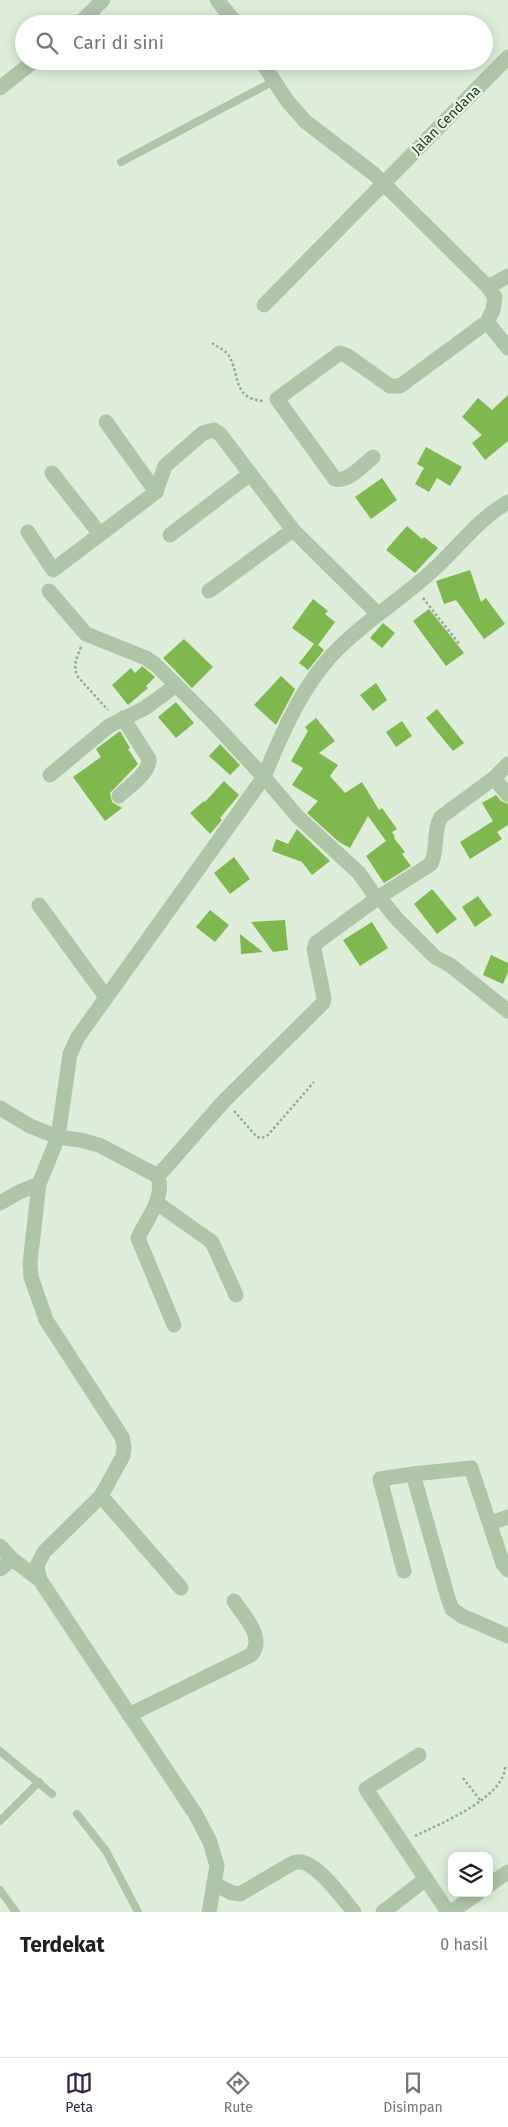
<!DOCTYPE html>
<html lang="id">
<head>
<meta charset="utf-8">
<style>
	body { margin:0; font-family:"Fira Sans",sans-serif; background:#f6f6f6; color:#202124 }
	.controls { position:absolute; right:15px; bottom:15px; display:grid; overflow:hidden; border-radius:10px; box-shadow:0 2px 12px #0003 }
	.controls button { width:45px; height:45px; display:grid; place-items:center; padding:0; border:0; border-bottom:1px solid #e0e0e0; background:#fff; color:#202124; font:25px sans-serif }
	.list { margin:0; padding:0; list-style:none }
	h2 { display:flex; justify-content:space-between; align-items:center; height:65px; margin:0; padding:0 20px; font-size:21px }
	h2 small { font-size:16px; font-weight:400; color:#757577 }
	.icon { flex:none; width:28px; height:28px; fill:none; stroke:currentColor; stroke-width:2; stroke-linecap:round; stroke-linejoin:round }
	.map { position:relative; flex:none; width:508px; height:1912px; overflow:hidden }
	.search { position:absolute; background:#fff; box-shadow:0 2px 12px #0003; left:15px; right:15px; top:15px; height:55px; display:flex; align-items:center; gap:12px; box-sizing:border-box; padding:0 18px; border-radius:28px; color:#757577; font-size:19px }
	.sheet { height:145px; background:#fff }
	nav { display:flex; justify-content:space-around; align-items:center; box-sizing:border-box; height:70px; border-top:1px solid #e0e0e0; background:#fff; font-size:14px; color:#757577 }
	nav a { display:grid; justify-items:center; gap:2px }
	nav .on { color:#332250 }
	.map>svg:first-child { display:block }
</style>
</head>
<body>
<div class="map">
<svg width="508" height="1912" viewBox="0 0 508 1912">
	<rect width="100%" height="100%" fill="#deeedb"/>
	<!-- building -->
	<g fill="#7eb84f">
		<polygon points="508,395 508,441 485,460 472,443 482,435 462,417 478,398 492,410"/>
		<polygon points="426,447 462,467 450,486 437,478 429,492 415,484 424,468 417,464"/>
		<polygon points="382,478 397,500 371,519 355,497"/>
		<polygon points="407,526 422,539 424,537 438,548 415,573 386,550"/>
		<polygon points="470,570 481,602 486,598 505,624 484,639 456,600 444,604 436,581"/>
		<polygon points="313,599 328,611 325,614 335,622 318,645 324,650 308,670 299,663 314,644 292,628"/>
		<polygon points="429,609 464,653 446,666 413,621"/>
		<polygon points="383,623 395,633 382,648 370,638"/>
		<polygon points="184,639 213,667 192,688 163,658"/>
		<polygon points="142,666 155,677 146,686 148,688 128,705 112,685 131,668 135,673"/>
		<polygon points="281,676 295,689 276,725 254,705"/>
		<polygon points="376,683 387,700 373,711 360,695"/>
		<polygon points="176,702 194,723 176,738 158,717"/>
		<polygon points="437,709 464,743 453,751 426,718"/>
		<polygon points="316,718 335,741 319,753 338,765 330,776 345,793 362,782 379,810 382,808 397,829 392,832 395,837 394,838 405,852 402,854 411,866 384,883 366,856 386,841 368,816 350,848 339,842 307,813 318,801 292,785 303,768 291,761 308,731 305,727"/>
		<polygon points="402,721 412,736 396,747 386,732"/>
		<polygon points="120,731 130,748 128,749 138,764 110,793 112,802 122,808 105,821 73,777 101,757 96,749"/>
		<polygon points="220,744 240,765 230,775 209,756"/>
		<polygon points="224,781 239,795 220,818 222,820 210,834 190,813 204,801 205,802"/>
		<polygon points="496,795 501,801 508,804 508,825 497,832 502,839 470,859 460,842 493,821 482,803"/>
		<polygon points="297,829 330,861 312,875 302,862 272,851 276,839 288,844"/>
		<polygon points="234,857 250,879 230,894 214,873"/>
		<polygon points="432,889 457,919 437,934 414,904"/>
		<polygon points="478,896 492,915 475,927 462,907"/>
		<polygon points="210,910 229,925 215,942 196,927"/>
		<polygon points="285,920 288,950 273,952 251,922"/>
		<polygon points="372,922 388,948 360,966 343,940"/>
		<polygon points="240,934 263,952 241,954"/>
		<polygon points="491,955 508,963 508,972 503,984 483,975"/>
	</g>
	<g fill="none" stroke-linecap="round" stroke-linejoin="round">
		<!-- path -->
		<g stroke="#93a98d" stroke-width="2.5" stroke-dasharray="2.5 2.5" stroke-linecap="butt">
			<path d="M212,343C217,347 228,351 230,358C240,377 233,398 263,401"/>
			<polyline points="423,598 460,645"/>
			<path d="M81,647C77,658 72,665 78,677L108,710"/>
			<polyline points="234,1111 257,1137 262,1138 268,1135 314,1082"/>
			<polyline points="463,1778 481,1801"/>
			<path d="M415,1836C439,1824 507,1797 505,1765"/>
		</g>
		<!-- lane -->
		<g stroke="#afc5a8" stroke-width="8">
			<polyline points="121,162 274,81"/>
			<polyline points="0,1751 52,1794"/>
			<polyline points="77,1814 106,1851 138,1912"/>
			<polyline points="0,1821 39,1782"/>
			<polyline points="0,1890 16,1912"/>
		</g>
		<!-- street -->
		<g stroke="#afc5a8" stroke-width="15">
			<polyline points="217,0 237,24"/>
			<polyline points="79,24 103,0"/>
			<path d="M261,61L288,102L306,122L374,174L488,287L495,297L493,310L487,322L400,386H390L346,355L340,353L277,399L335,479C348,483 364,464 373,457"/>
			<polyline points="0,88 34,61"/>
			<polyline points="488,287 508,276"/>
			<polyline points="264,305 508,57"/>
			<polyline points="487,322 508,348"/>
			<polyline points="106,422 156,492"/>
			<polyline points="52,473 100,534"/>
			<polyline points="28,532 53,570 156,492 165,466 203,433 214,430 220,434 293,530 378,614"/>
			<polyline points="170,535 250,474"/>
			<polyline points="49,591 86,634 146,658 156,665 207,716 264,777 297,816 359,873 377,899"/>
			<polyline points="209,591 293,530"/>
			<polyline points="50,775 109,726 145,708 175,686"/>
			<polyline points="494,778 508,795"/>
			<path d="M119,796C128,787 150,773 149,759L123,718"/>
			<polyline points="379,897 397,919 435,957 450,965 508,1011"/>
			<polyline points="39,905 106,997"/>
			<path d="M0,1108L30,1126L58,1137L80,1140L99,1145L158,1176C165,1199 147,1218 138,1238L174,1325"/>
			<path d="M158,1176L224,1101L323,1003L324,998L314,949L316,943L379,897L431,864C438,849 433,831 441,817L494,778L508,764"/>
			<polyline points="0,1203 19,1192 39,1184"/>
			<polyline points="157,1203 212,1242 236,1295"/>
			<polyline points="101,1496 181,1588"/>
			<polyline points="490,1523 508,1517"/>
			<polyline points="0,1546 12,1559 40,1580"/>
			<polyline points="0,1569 12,1559"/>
			<polyline points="508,1570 503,1564 471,1468 413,1474 448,1598 452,1609 462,1616 508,1636"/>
			<polyline points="404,1571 380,1479 413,1474"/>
			<path d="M129,1715L251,1655C266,1638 244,1616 234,1601"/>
			<polyline points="419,1755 366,1789 448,1912"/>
			<path d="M215,1884L232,1893L240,1894L291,1864C293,1863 296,1862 298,1862C316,1860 343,1899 354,1912"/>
			<polyline points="489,1885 508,1872"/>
			<path d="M209,1912L217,1866L210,1842L196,1815L40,1580L37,1566L44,1552L101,1496L123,1456L124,1447L122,1437L46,1320L31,1277L30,1263L39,1184L58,1137L70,1054L78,1037L264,777C283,730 305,679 343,644C371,617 404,597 432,571C457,549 478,519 508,502"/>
			<polyline points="383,1912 426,1879"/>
			<polyline points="451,1912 478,1893"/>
		</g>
	</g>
	<g text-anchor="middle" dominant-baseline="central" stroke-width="4.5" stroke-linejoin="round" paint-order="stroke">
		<!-- street labels -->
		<g font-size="14" fill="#2c3328" stroke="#e9f7e7">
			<text transform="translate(446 120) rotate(-45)">Jalan Cendana</text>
		</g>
	</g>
</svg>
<div class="controls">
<button><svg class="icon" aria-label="layers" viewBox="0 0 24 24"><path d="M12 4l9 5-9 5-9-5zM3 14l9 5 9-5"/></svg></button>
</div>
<div class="search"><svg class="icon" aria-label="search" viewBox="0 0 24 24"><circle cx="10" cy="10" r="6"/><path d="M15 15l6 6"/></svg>Cari di sini</div>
</div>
<section class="sheet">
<h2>Terdekat<small>0 hasil</small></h2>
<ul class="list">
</ul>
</section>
<nav>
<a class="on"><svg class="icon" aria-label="map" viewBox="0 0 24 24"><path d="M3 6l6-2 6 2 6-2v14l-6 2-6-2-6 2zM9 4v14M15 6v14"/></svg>Peta</a>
<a><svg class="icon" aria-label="directions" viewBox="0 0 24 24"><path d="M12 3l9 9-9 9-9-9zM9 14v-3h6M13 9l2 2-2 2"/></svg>Rute</a>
<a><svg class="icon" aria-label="saved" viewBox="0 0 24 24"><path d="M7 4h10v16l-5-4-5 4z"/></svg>Disimpan</a>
</nav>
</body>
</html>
